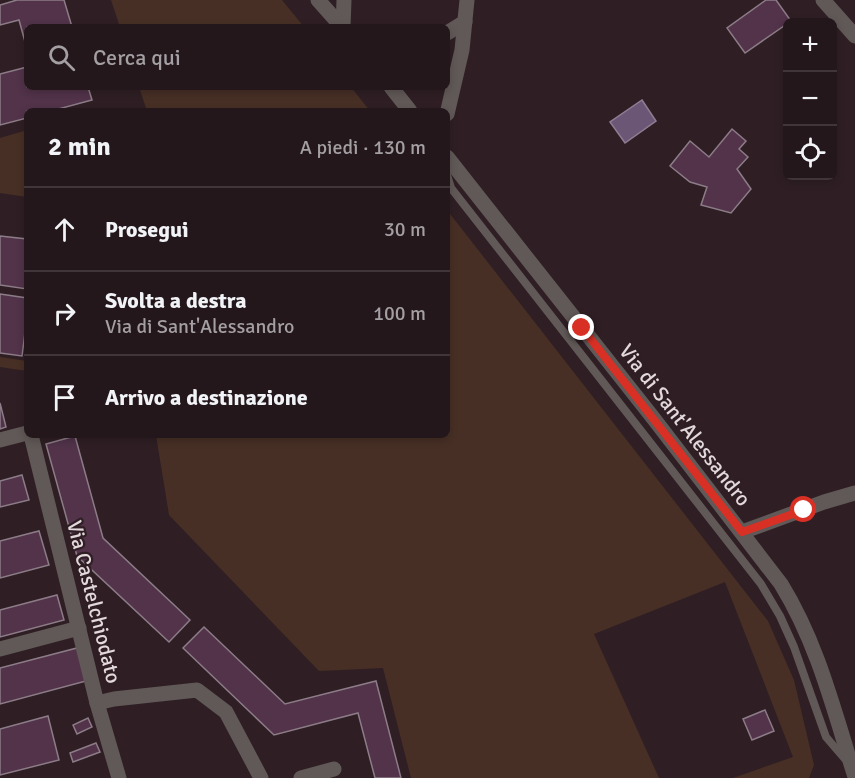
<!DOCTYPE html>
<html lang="it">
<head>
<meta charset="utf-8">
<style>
	body { margin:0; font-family:Signika,sans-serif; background:#2b2024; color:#f1f3f6 }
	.controls { position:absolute; right:18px; top:18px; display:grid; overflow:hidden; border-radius:9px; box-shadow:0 3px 9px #0003 }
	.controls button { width:54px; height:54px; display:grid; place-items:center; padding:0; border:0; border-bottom:2px solid #40363a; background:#23171b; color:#f1f3f6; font:30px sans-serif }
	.stop { position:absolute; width:18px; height:18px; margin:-14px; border:4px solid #d93025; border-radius:50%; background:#fff }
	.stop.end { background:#d93025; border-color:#fff; box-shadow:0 2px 6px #0008 }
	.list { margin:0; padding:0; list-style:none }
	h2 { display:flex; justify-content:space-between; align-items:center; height:78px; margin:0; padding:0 24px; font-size:26px }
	h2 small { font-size:20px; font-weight:400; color:#a39fa3 }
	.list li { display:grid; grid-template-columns:39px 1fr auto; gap:18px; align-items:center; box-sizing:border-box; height:84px; padding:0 24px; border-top:2px solid #40363a }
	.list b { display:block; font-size:22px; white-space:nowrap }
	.list p { margin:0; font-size:20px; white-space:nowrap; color:#a39fa3 }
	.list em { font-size:20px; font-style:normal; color:#a39fa3 }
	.icon { flex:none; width:33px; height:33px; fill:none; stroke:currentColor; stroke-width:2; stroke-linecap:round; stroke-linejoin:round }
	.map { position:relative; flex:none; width:855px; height:778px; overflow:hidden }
	.search { position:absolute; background:#23171b; box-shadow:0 3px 9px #0003; left:24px; top:24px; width:426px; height:66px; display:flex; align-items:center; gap:15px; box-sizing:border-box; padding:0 21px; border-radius:9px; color:#a39fa3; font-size:22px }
	.panel { position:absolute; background:#23171b; box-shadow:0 3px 9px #0003; left:24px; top:108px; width:426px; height:330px; border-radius:9px }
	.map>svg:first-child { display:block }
</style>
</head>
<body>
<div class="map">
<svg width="855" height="778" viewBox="0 0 855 778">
	<rect width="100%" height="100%" fill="#2f1f24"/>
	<!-- green -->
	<g fill="#472f25">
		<polygon points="111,0 282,0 304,27 120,27"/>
		<polygon points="139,87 351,87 370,111 147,111"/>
		<polygon points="27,130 27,197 0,193 0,138"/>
		<polygon points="447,210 768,621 794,680 814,765 809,778 733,778 793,757 725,582 594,634 659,778 411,778 383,668 319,671 169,515 156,435 447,435"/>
		<polygon points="0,357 27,361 27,371 0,367"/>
	</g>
	<!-- water -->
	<polygon fill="#6c5676" stroke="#907d94" stroke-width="1.5" points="642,100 656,121 625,143 610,122"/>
	<!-- building -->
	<g fill="#52334a" stroke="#8c7c87" stroke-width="1.5">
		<polygon points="17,0 64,0 72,27 27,27 27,49 19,20 0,25 0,5"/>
		<polygon points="766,0 776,0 791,21 745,53 727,28"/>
		<polygon points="27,67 27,87 88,87 92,100 51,111 27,111 27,118 0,125 0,74"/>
		<polygon points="732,129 746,141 739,149 748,157 737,169 751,189 731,213 701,205 707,187 690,182 670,166 690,141 709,157"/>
		<polygon points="0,236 27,239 27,289 0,285"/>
		<polygon points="0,294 27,298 27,317 22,356 0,353"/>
		<polygon points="0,403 6,427 0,429"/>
		<polygon points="75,436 103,538 190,620 169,642 77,556 46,444"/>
		<polygon points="22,475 29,500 0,507 0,481"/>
		<polygon points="39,531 49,565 0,578 0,541"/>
		<polygon points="57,595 64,620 0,637 0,610"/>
		<polygon points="204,627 285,704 376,681 401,778 375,778 358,713 274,735 183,648"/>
		<polygon points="77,648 86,681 0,704 0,668"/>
		<polygon points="765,710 774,731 752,740 743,719"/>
		<polygon points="48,716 59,760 0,775 0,729"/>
		<polygon points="88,718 92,727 77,734 73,725"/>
		<polygon points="96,743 100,752 73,762 70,753"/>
	</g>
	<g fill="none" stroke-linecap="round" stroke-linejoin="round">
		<!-- service -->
		<polyline stroke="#615958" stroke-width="8" points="447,175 451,188 761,584 780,616 794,647 826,737 845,759"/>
		<!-- minor -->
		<g stroke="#615958" stroke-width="15">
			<polyline points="823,0 855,36"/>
			<polyline points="343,27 344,0"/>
			<polyline points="447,33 465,22"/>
			<polyline points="447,114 462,50 467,0"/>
			<polyline points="31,435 97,703 119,778"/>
			<polyline points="0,440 27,433"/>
			<polyline points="742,532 824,502 855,493"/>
			<polyline points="0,649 79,628"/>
			<polyline points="97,703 114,699 197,690 226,712 261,778"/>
			<polyline points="301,778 334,769"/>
		</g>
		<!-- tertiary -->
		<g stroke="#615958" stroke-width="15">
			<polyline points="318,0 342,27"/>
			<polyline points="391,87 410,111"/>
			<path d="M447,157L654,419L781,584C818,644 834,711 855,777"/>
		</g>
	</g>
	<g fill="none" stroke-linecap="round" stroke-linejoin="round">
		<!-- route -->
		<polyline stroke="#d93025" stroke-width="8" points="582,328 742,532 804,510"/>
	</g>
	<g text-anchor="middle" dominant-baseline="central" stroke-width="4.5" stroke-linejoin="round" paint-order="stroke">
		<!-- street labels -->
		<g font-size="21" fill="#e3d8db" stroke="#2f1f24">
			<text transform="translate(685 425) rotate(52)">Via di Sant'Alessandro</text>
			<text transform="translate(94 602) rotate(76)">Via Castelchiodato</text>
		</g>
	</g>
</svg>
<div class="controls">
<button>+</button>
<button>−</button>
<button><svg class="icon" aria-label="locate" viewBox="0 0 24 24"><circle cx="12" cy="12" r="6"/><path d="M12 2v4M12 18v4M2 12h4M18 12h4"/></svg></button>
</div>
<div class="stop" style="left:804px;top:510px"></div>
<div class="stop end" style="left:582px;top:328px"></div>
<div class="search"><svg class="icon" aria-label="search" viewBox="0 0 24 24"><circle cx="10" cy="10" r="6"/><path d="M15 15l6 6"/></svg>Cerca qui</div>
<section class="panel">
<h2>2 min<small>A piedi · 130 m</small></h2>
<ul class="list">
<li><svg class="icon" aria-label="ahead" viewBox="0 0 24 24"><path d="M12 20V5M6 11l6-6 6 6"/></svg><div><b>Prosegui</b></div><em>30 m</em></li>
<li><svg class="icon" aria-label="right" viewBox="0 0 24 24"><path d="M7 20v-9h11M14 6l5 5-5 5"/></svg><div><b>Svolta a destra</b><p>Via di Sant'Alessandro</p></div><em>100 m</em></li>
<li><svg class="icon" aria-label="arrive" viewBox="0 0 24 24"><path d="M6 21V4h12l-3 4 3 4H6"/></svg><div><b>Arrivo a destinazione</b></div></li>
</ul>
</section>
</div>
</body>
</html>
